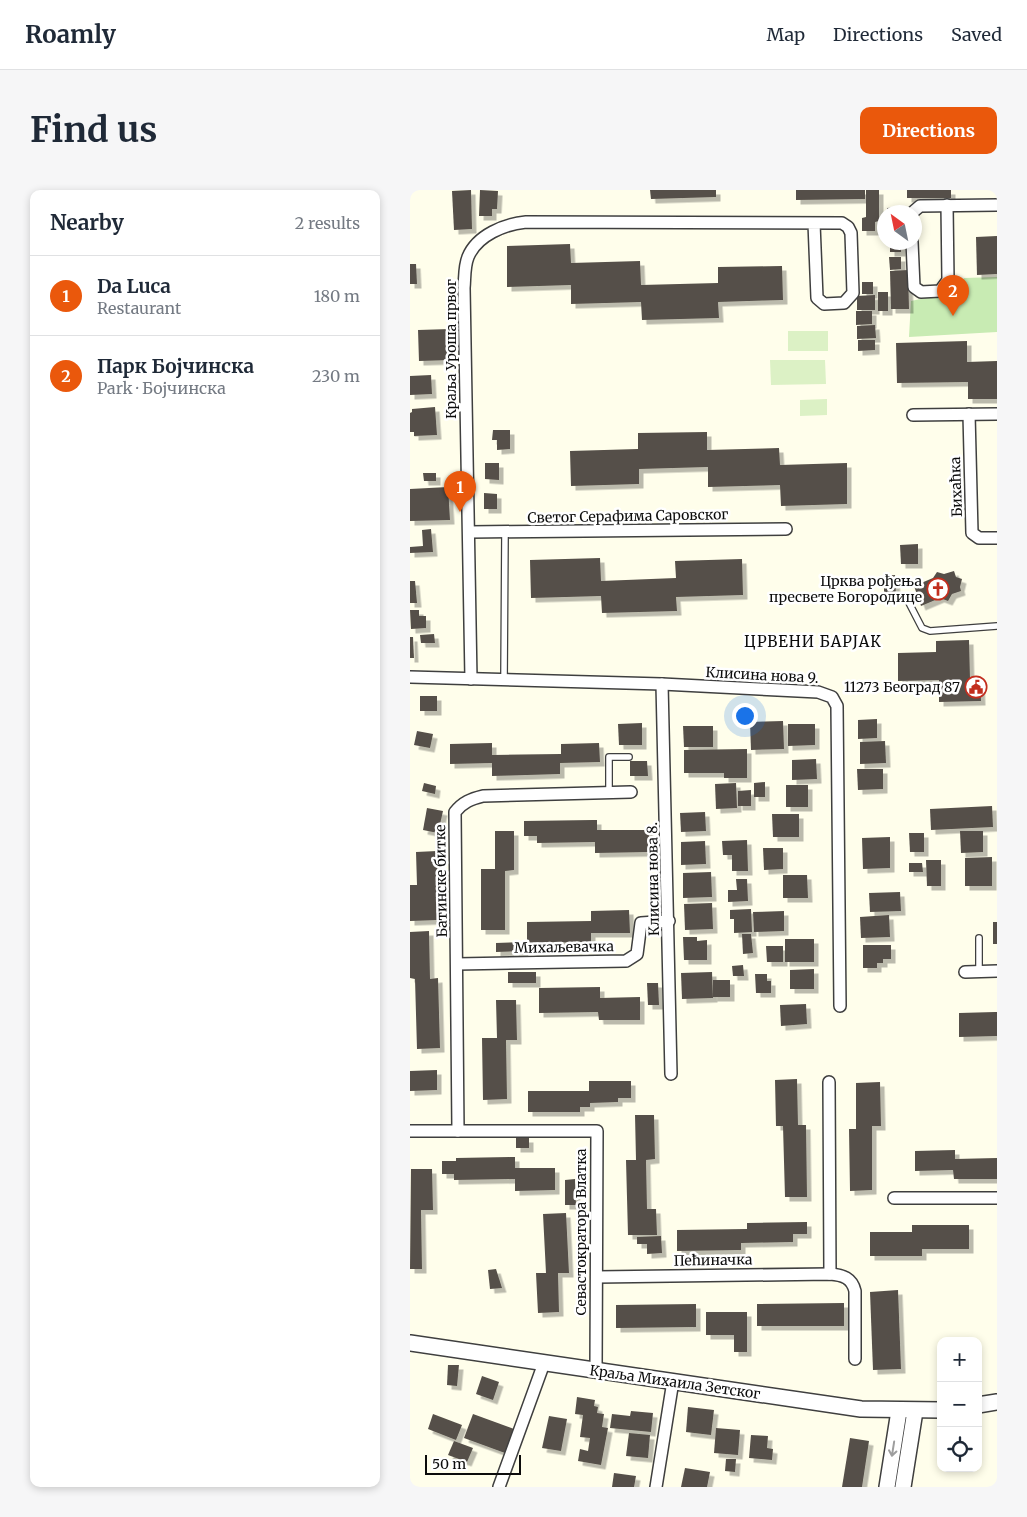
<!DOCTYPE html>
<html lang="en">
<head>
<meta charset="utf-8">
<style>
	body { margin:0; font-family:Merriweather,serif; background:#f6f6f7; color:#1f2937 }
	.controls { position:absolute; right:15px; bottom:15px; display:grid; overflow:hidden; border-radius:10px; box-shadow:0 2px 8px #0003 }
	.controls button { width:45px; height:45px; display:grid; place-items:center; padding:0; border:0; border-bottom:1px solid #e0e1e3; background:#fff; color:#1f2937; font:25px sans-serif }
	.compass { position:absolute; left:467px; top:15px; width:45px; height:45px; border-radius:50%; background:#fff; box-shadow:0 2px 8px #0003; rotate:327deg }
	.scale { position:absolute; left:15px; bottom:12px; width:96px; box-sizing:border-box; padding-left:5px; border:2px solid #0c0c0c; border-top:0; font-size:14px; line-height:18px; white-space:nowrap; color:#0c0c0c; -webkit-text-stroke:4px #fff; paint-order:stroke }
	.you { position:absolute; left:334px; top:525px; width:18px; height:18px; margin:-12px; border:4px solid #fff; border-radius:50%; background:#1a73e8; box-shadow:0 0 0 8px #1a73e833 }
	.badge { display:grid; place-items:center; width:32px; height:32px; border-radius:50%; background:#ea580c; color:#fff; font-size:16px; font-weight:700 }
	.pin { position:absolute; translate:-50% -41px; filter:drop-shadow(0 1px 2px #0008) }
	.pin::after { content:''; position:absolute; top:26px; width:18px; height:15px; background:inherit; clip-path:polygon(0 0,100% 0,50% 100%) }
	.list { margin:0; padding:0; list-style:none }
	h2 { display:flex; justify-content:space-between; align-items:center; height:65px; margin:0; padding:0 20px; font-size:21px }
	h2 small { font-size:16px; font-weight:400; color:#747a83 }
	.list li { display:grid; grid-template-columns:32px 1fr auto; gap:15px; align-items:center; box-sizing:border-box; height:80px; padding:0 20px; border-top:1px solid #e0e1e3 }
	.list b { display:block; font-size:19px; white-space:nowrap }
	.list p { margin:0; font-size:16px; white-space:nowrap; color:#747a83 }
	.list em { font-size:16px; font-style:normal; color:#747a83 }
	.icon { flex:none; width:28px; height:28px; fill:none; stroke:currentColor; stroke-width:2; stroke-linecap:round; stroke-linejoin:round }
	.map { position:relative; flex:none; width:587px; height:1297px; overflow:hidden; border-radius:10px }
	header { display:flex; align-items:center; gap:30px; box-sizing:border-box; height:70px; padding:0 25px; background:#fff; border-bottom:1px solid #e0e1e3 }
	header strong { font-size:24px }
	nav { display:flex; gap:28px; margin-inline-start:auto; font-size:18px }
	.intro { display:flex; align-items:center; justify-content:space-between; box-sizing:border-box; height:120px; padding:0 30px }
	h1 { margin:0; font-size:35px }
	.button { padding:12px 22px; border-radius:10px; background:#ea580c; color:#fff; font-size:18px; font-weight:700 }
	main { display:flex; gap:30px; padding:0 30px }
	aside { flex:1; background:#fff; border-radius:10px; box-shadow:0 2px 8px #0003 }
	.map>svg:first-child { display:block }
</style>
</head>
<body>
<header>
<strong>Roamly</strong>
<nav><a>Map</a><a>Directions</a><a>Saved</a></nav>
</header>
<div class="intro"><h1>Find us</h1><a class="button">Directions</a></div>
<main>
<aside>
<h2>Nearby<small>2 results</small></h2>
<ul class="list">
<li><span class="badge">1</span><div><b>Da Luca</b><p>Restaurant</p></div><em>180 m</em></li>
<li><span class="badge">2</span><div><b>Парк Бојчинска</b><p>Park · Бојчинска</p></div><em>230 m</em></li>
</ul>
</aside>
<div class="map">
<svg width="587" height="1297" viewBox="0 0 587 1297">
	<defs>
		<filter id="shadow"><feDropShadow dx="4.5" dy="4.5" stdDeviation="0" flood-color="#0004"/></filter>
	</defs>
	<rect width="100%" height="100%" fill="#fffeeb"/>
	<!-- green -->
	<polygon fill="#c8ebb3" points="587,87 587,142 499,147 501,111 544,102 554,88"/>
	<!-- pitch -->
	<g fill="#dcf1c5">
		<rect x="378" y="141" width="40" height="20"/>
		<polygon points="360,170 415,170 416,194 361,195"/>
		<polygon points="417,209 417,225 390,226 390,210"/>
	</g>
	<!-- building -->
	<g fill="#554f48" filter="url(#shadow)">
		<polygon points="61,0 62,39 44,40 42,1"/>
		<polygon points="70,0 88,1 87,19 82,19 82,26 69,26"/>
		<polygon points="240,0 306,0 306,7 241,9"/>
		<polygon points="386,0 455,0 455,9 386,10"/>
		<polygon points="456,0 469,0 469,31 465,32 465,41 452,41 452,28 456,27"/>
		<rect x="497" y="0" width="44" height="8"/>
		<polygon points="491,17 491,22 477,22 477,18"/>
		<polygon points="587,46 587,84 567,85 566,47"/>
		<rect x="480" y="52" width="11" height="10"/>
		<polygon points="160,54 161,73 230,71 231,95 308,93 308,77 372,76 373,110 308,112 309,128 232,130 231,112 161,114 161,95 97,97 97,56"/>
		<polygon points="479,67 491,67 491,79 480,80"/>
		<polygon points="0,74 6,74 7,94 0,94"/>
		<polygon points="498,80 499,119 481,119 480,81"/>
		<rect x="452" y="92" width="11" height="12"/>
		<rect x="468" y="102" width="10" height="19"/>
		<polygon points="465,105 465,120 447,120 447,106"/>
		<polygon points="446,121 462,121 462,134 446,135"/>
		<polygon points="465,135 466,148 447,149 447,136"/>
		<polygon points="40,139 41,170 9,171 8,140"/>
		<polygon points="448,150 465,150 465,160 448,161"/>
		<polygon points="557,151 557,172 587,171 587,209 558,209 558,192 487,193 486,153"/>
		<polygon points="21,185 22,204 0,205 0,186"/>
		<polygon points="25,217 27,245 4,246 4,242 0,242 0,223 2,222 2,219"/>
		<polygon points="83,240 100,240 100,259 87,260 87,250 82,250"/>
		<polygon points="297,242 297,260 369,258 370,275 437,273 437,314 371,316 370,295 298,297 298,277 229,279 229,294 161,296 160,261 228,259 228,243"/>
		<polygon points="75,273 89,273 89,290 75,289"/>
		<polygon points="13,283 26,283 26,291 14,291"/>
		<polygon points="38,297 40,330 0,331 0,299"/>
		<polygon points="74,303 87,304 87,319 74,319"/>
		<polygon points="21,339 23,362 0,363 0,357 13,356 12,340"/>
		<polygon points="508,354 508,374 491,374 490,355"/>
		<polygon points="190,368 191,391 266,388 265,371 332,369 333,405 266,407 267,421 192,423 191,406 121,408 120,370"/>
		<polygon points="544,381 546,387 552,389 550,397 551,401 542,404 538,411 530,408 511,416 504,396 523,388 527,382 534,384"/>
		<polygon points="485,385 486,406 474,406 474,386"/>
		<polygon points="0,391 5,391 7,413 0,413"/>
		<polygon points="0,420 9,420 9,426 16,426 16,438 1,439"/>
		<polygon points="24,444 25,453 11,453 10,445"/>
		<polygon points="0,447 3,447 4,468 0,468"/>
		<polygon points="559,450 560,489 570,489 571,511 529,512 529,490 488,491 488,463 526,462 526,451"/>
		<rect x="10" y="506" width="17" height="15"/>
		<polygon points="467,529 467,548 448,549 448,530"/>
		<polygon points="373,531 374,559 341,560 340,532"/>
		<polygon points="232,533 232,555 209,555 208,534"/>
		<polygon points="378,534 405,534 405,555 378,556"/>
		<polygon points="273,536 303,536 303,557 274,557"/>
		<polygon points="7,541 23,544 20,558 4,555"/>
		<polygon points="475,551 476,573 450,574 450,552"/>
		<polygon points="82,553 82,565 151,564 151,554 189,553 190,572 150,573 150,584 82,586 82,573 40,574 40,554"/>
		<polygon points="337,559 337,588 314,588 314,583 274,583 274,560"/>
		<polygon points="406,569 407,589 382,590 382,570"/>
		<polygon points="220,571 237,571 238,586 220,586"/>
		<polygon points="447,579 473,579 473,599 448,600"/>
		<polygon points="355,592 355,607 344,607 344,593"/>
		<polygon points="14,593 26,596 25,604 12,601"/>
		<polygon points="326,593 327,618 306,619 305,594"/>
		<rect x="376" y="595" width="22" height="22"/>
		<polygon points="341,600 341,616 328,616 328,601"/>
		<polygon points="582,616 583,637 521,640 520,619"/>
		<polygon points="17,618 33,621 28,643 13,640"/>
		<polygon points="295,622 296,641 271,642 270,623"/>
		<polygon points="362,624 389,624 389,647 363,647"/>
		<polygon points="183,630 187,630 187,640 239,640 239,662 185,663 185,652 127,653 127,646 114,646 114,631"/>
		<polygon points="85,641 104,641 104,680 95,681 95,740 71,740 71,679 85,679"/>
		<polygon points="550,641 573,641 573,662 551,663"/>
		<polygon points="499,643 514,643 514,662 500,662"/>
		<polygon points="480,647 480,678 453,679 452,648"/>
		<polygon points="337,650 338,681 322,681 322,665 313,665 312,651"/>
		<polygon points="295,651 296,674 271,675 271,652"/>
		<polygon points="353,658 373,658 373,679 354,680"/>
		<polygon points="27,661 28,730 0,731 0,695 7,695 6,662"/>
		<polygon points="582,667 582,696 555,696 555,668"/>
		<polygon points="516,670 531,670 531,696 517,696"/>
		<polygon points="499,673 512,673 513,682 499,682"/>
		<polygon points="301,682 302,707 273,708 273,683"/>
		<polygon points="373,685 397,685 398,708 373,708"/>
		<polygon points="326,689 337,689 338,711 318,712 318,700 327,700"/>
		<polygon points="490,702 491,721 460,722 459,703"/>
		<polygon points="302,713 303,739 275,740 274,714"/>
		<polygon points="341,719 342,742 324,743 324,729 320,729 320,720"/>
		<polygon points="219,720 220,743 181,743 181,752 117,753 117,732 181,731 181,721"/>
		<polygon points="374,721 374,741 344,742 343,722"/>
		<polygon points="479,725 480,747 451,748 450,727"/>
		<rect x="583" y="732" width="4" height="22"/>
		<polygon points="19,741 20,789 28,788 30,858 7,859 5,789 0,788 0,742"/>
		<polygon points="332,744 341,744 343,763 333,764"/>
		<polygon points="273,747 287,747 287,751 297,750 297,770 274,770"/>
		<rect x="375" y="749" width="29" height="23"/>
		<polygon points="114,752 114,761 86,762 86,753"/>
		<polygon points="453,755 481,755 481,769 473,769 473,773 467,773 467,778 453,778"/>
		<polygon points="356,756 373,756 373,772 357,772"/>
		<polygon points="333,775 334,786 323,786 322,776"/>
		<polygon points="404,779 404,799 380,799 380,780"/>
		<rect x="98" y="782" width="28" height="11"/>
		<polygon points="302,782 303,808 272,809 271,783"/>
		<polygon points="345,784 357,784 357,791 361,791 361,803 346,803"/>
		<rect x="303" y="790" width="17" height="17"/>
		<polygon points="237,793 248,793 249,815 238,815"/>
		<polygon points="190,797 190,808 230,807 230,830 189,830 188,822 129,823 129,798"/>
		<polygon points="86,810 106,810 107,850 96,850 97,909 73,910 72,848 87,848"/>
		<polygon points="396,814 397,834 371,836 370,815"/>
		<polygon points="585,822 587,822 587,846 549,847 549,823"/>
		<polygon points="27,880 27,900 0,901 0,881"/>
		<polygon points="387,889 388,935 396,935 397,1007 375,1007 373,936 366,936 365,890"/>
		<polygon points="179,891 221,891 221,908 208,908 208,912 180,913 180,917 170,917 170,922 118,922 118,901 179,901"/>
		<polygon points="470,892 471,936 462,936 462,1000 440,1001 439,939 446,939 446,893"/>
		<polygon points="225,925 244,925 245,969 236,970 237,1019 246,1019 247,1045 218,1045 216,970 226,970"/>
		<rect x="106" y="948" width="13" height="10"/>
		<polygon points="545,960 545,969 587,968 587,989 544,989 543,980 505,981 505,961"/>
		<polygon points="101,967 105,967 105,978 145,978 145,1000 105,1001 105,989 44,990 44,984 32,984 32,971 46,971 46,968"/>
		<polygon points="1,979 22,979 23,1020 11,1020 12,1079 0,1079"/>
		<polygon points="165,989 166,1015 155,1015 155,990"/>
		<polygon points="156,1023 159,1083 148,1083 149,1122 128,1123 126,1083 136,1083 133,1024"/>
		<polygon points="397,1032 397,1044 383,1044 383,1052 331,1053 331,1060 267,1061 267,1040 337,1039 337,1033"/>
		<polygon points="502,1035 559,1035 559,1059 512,1059 512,1066 460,1066 460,1042 502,1042"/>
		<polygon points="251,1046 252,1063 237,1064 237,1054 227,1054 227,1047"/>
		<polygon points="86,1079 92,1098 80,1099 78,1080"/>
		<polygon points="488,1100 491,1179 463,1180 460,1102"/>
		<polygon points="434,1113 434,1136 347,1136 347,1114"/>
		<polygon points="286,1114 286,1137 206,1138 206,1115"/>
		<polygon points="296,1122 337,1122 337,1162 324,1162 324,1145 296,1145"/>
		<polygon points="38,1175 49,1175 47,1196 37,1195"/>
		<polygon points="72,1186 89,1192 83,1210 66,1204"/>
		<polygon points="167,1207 185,1210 184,1216 188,1217 187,1223 194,1224 192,1237 198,1238 191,1275 168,1271 170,1259 178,1261 180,1248 170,1247 173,1225 165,1224"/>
		<polygon points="278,1217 304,1220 301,1245 276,1242"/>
		<polygon points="221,1221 243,1223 241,1242 200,1238 202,1224 220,1226"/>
		<polygon points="23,1224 52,1235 46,1250 18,1239"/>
		<polygon points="63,1224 104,1239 95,1263 54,1248"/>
		<polygon points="139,1226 157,1229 151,1261 132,1258"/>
		<polygon points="306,1238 330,1240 328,1265 304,1263"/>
		<polygon points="219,1243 240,1245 238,1268 216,1266"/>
		<polygon points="341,1245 358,1246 357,1258 363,1259 362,1270 339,1268"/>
		<polygon points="440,1248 459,1251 452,1297 432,1297"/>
		<polygon points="44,1251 63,1258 57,1272 38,1265"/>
		<polygon points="316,1269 326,1269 325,1282 315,1281"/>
		<polygon points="275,1278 300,1282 297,1297 271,1297"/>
		<polygon points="204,1283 226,1286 224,1297 202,1297"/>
	</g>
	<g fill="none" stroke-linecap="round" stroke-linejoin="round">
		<!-- service casing -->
		<g stroke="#3f3f3f" stroke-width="8">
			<g id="service">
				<polyline points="497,409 512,438 520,441 587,436"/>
				<polyline points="94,490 95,342"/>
				<polyline points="199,603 199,567 219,567"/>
				<polyline points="569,748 569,781"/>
			</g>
		</g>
		<!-- minor casing -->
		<g stroke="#3f3f3f" stroke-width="14">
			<g id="minor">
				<polyline points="503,22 510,16 587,15"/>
				<polyline points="502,52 504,97 511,102 530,101 538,90 537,15"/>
				<polyline points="559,224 562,343 569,348 587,348"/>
				<polyline points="503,225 587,224"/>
				<polyline points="60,342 376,339"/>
				<polyline points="0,487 252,494 408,502 422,507 427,516 430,816"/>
				<path d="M61,489L54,98C55,88 54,77 58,67C67,45 95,34 116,32L432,33L438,37L441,43L443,103L434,113L414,114L407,108L404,33"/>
				<polyline points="252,494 261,884"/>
				<polyline points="47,774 216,771 227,764 231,733 259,731"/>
				<polyline points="555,782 587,781"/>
				<polyline points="419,892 420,1084"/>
				<polyline points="0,941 187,941 186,1180"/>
				<path d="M48,941L45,622C53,612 61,609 73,606L221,602"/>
				<polyline points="484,1008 587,1008"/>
				<path d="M187,1087L420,1084C433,1085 442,1088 445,1101V1169"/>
				<polyline points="89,1297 134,1173"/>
				<polyline points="246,1297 263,1191"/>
			</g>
		</g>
		<!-- tertiary casing -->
		<g stroke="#3f3f3f" stroke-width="18">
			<g id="tertiary">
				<polyline points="0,1153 451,1219 531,1220"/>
				<polyline points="568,1215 587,1212"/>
				<polyline points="477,1297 489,1221"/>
				<polyline points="493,1297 505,1221"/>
			</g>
		</g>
		<!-- service -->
		<use href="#service" stroke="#fff" stroke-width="5.5"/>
		<!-- minor -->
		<use href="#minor" stroke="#fff" stroke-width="11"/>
		<!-- tertiary -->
		<use href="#tertiary" stroke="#fff" stroke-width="15"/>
	</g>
	<!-- one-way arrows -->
	<defs><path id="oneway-shaft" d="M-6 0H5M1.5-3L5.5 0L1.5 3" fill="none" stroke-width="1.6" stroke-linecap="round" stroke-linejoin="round" transform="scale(1.25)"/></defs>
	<use stroke="#9e9e9e" href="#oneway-shaft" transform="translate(483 1259) rotate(99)"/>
	<!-- icons -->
	<defs>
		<g id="church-ring" transform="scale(1.125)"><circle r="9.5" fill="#fff" stroke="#c22e1e" stroke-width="1.5"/><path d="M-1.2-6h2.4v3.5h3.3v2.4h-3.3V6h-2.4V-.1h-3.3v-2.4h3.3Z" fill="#c22e1e"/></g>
		<g id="civic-ring" transform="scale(1.125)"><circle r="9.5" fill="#fff" stroke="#c22e1e" stroke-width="1.5"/><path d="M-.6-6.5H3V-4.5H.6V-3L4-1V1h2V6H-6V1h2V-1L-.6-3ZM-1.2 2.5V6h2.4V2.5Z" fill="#c22e1e"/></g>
	</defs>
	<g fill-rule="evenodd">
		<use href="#church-ring" x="528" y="399"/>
		<use href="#civic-ring" x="566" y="497"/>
	</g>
	<g text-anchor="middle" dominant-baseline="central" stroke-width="5" stroke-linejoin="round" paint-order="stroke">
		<!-- street labels -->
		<g font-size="14" fill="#0c0c0c" stroke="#fff">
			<text transform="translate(41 159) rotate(-90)">Краља Уроша првог</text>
			<text transform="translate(546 297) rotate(-92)">Бихаћка</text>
			<text transform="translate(218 326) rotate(-1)">Светог Серафима Саровског</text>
			<text transform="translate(352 485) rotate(3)">Клисина нова 9.</text>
			<text transform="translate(243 689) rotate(-91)">Клисина нова 8.</text>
			<text transform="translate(31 691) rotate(-91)">Батинске битке</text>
			<text transform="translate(154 757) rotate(-1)">Михаљевачка</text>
			<text transform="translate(171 1042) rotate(-90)">Севастократора Влатка</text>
			<text transform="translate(303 1070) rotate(-1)">Пећиначка</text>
			<text transform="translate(265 1192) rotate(8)">Краља Михаила Зетског</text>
		</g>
		<!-- poi labels -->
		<g font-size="14" fill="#0c0c0c" stroke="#fff" text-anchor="end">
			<text x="512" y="391">Црква рођења<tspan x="512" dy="16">пресвете Богородице</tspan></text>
			<text x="550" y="497">11273 Београд 87</text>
		</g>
		<!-- neighbourhood labels -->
		<g font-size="15" letter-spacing="1" fill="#0c0c0c" stroke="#fff">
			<text x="403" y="451">ЦРВЕНИ БАРЈАК</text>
		</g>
	</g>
</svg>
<div class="controls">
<button>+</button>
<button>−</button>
<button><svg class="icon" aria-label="locate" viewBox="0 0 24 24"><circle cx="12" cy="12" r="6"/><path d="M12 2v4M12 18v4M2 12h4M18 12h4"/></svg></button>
</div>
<svg class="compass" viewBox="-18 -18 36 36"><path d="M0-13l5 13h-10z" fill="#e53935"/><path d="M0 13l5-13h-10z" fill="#747a83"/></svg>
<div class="scale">50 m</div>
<div class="you"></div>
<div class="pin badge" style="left:50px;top:322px">1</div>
<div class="pin badge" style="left:543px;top:126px">2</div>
</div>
</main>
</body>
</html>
